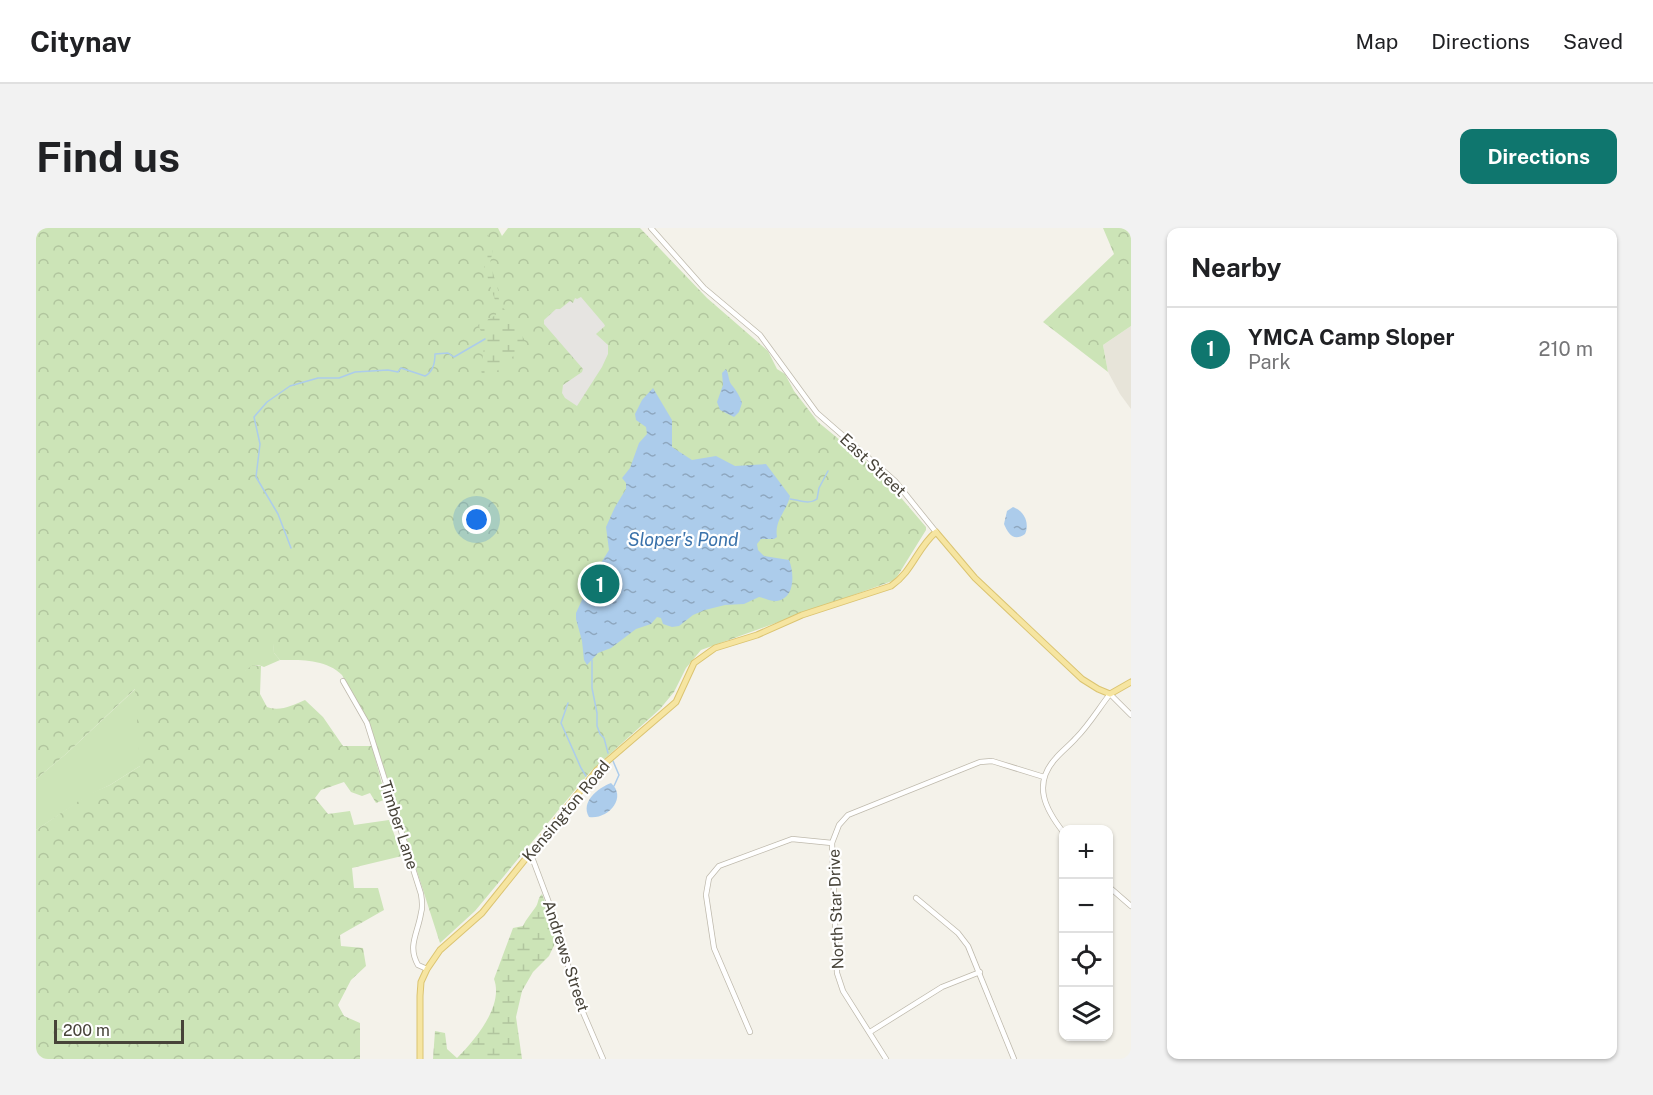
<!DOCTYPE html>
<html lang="en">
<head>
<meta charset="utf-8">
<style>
	body { margin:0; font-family:"Public Sans",sans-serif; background:#f2f2f2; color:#202124 }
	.controls { position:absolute; right:18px; bottom:18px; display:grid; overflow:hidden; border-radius:12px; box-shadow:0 2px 4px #0004 }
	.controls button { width:54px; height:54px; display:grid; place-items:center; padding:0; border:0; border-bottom:2px solid #e0e0e0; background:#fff; color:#202124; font:30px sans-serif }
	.scale { position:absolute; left:18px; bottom:15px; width:130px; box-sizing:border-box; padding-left:6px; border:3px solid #474339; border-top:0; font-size:16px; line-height:21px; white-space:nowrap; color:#474339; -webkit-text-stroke:4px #fff; paint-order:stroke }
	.you { position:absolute; left:441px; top:292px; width:21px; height:21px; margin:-15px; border:4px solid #fff; border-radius:50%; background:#1a73e8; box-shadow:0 0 0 9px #1a73e833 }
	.badge { display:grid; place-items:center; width:39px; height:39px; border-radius:50%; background:#0f766e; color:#fff; font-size:20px; font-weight:700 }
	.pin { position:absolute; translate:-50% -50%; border:3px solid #fff; box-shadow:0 2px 6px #0006 }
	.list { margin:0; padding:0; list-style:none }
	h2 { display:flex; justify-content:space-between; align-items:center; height:78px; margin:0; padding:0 24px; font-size:26px }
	h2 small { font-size:20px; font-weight:400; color:#757577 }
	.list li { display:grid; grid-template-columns:39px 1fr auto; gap:18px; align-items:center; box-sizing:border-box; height:84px; padding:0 24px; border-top:2px solid #e0e0e0 }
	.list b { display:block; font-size:22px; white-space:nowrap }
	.list p { margin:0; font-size:20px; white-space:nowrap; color:#757577 }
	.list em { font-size:20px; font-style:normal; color:#757577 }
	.icon { flex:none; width:33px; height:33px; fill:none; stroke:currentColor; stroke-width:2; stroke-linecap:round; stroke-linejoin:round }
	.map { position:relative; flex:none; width:1095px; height:831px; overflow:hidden; border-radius:12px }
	header { display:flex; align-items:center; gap:36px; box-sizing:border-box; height:84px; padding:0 30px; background:#fff; border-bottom:2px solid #e0e0e0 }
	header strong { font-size:28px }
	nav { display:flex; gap:33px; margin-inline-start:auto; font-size:21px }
	.intro { display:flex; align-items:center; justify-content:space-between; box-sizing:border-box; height:144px; padding:0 36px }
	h1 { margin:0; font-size:42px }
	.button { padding:15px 27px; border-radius:12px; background:#0f766e; color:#fff; font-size:21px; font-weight:700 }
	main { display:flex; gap:36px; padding:0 36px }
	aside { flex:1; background:#fff; border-radius:12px; box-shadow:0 2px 4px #0004 }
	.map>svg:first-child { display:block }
</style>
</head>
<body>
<header>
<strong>Citynav</strong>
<nav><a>Map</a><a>Directions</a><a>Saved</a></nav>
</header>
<div class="intro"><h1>Find us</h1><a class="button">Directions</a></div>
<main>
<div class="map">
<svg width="1095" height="831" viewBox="0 0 1095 831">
	<defs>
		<pattern id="forest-crowns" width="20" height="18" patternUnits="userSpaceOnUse" patternTransform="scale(1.5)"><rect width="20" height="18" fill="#cce4b7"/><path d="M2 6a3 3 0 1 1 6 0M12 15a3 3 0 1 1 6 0" fill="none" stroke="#b1c59e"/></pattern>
		<pattern id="wetland-marsh" width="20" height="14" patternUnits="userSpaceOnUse" patternTransform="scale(1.5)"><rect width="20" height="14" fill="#cce4b7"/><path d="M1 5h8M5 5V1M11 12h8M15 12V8" fill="none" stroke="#b1c59e"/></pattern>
		<pattern id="water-ripples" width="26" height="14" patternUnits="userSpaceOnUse" patternTransform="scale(1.5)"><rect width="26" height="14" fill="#accceb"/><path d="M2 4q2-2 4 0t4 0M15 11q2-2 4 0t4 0" fill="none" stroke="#8ea7bf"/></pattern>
	</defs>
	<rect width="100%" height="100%" fill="#f4f2ea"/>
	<!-- residential -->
	<polygon fill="#e7e4d9" points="1095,98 1095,181 1084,166 1072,144 1067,117"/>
	<!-- green -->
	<path fill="#cce4b7" d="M209,362L237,406L238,425L244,432L228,439C215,433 210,445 200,449L104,538L74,557L53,567L0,602V551L30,526L109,452Z"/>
	<!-- forest -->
	<g fill="url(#forest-crowns)">
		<path d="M0,0H462L466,8L472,0H604L671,70L732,123L741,141L749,146L758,163L782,194L844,245L890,299V302L859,352L665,422L650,440L638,464L624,481L554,544L439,683L404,715L336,503L306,447C290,431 265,432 244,432L238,425L236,406L201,448L217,437L225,438L224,466L231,479C244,484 257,477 269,472L287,489L307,518H336L350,571L340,575L334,565L326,568L315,564L308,554L285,562L279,570L292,586L314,583L318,597L353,592L366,628L316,640L318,660H342L348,682L304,707L305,718L327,720L330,738L315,752L302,777L308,788L324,795V831H0V602L53,566L74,557L104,538L99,461L30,526L0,551Z"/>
		<polygon points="1067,0 1095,0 1095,98 1067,117 1072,144 1007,94 1078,26"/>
	</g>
	<!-- wetland -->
	<g fill="url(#wetland-marsh)">
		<path d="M446,0H451L450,3L457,22L454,35L462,62V67L464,76L478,93L489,113C484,125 460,143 450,153L447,152L445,141L449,112L442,97L460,87L461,78L448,39L451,16Z"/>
		<path d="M506,666L522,709L513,728L497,744L486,763L480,789L486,831H397L399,803L409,805L411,821L421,830C439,812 468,778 458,751L477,700L487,698C490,691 495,686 499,680C503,675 501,671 506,666Z"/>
	</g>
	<!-- parking -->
	<polygon fill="#e6e4e1" points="545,69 568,96 569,98 560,106 572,117 572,126 566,139 541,178 529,170 526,165 527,157 546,144 547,141 508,96 508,92 520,81 524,81 534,73 537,75 539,70 541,71"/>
	<!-- water -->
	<g fill="url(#water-ripples)">
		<path d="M690,141C693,146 692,151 695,156C700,162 704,168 706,175L703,184L698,189L684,182L681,174L687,157L686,145Z"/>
		<path d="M617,160L636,192V219L656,232L680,228L699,238L730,236L754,268C751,283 738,292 741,309L738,311H725L721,316L722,322L728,328L753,332C758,344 760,370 741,373C736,374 728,370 723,369L708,376L689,377L669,382L657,387L643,398L636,399L627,396L625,390L621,389L615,396L600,401L575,420L562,425L551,437L548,432L546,413L540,391V385L557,348L573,322L570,299L579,279L590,261V255L586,250L594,240L603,215L611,206L610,199L600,192L599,186L606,172Z"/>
		<path d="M977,279C988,283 994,295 989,306C978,314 972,306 968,296L971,283Z"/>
		<path d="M575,555C592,570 571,592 553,589C544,574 562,560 575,555Z"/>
	</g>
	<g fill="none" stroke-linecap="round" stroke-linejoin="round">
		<!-- stream -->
		<g stroke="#accceb" stroke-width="1.5">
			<path d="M754,271C763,272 773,277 781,271L783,260L792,243"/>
			<path d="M255,320L242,286L220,249L224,216L218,189L231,174L254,158L282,150H303L319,144L352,142L362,144L365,140L389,148C397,144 399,134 399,126L412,125L418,129L449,111"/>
			<polyline points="556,432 556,460 561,485 561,498 564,506 568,510 572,525"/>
			<polyline points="532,475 525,495 545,540 550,548"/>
			<polyline points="577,533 583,547 578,558"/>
		</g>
		<!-- minor casing -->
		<g stroke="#bfbaad" stroke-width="6">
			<g id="minor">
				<polyline points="615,0 668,60 724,107 781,185 859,253 900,304"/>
				<path d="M307,453L331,495L336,511L385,666C386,672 387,679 385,685C382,705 371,718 382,737L391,741"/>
				<path d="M1028,605C1009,581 996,556 1020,530C1026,523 1034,517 1040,510C1053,497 1063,480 1074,466L1095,487"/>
				<polyline points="494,624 521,696 535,748 546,782 567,831"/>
				<polyline points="1072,658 1095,678"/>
				<polyline points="880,670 922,705 932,718 978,831"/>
				<polyline points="714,804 678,720 670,667 673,650 683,638 756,611 796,615"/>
				<polyline points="834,804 906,759 944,744"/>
				<polyline points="850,831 807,763 801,745 796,615 803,597 812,587 944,534 956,533 1008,549"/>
			</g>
		</g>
		<!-- major casing -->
		<g stroke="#dbc471" stroke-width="7">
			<path id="major" d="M384,831V768L385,754L391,741L404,722L446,685L561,542L640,474L658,435L679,420L721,407L766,387L855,358C877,343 881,320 900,304L939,350L1046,451L1062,461L1074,466L1095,454"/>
		</g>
		<!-- minor -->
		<use href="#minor" stroke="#fff" stroke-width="4.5"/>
		<!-- major -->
		<use href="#major" stroke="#f6e5a1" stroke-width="5"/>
	</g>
	<g text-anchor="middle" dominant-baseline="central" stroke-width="4.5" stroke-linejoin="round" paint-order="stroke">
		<!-- street labels -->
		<g font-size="16" fill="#474339" stroke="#fff">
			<text transform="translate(837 237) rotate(43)">East Street</text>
			<text transform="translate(530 583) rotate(-50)">Kensington Road</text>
			<text transform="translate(363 597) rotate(72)">Timber Lane</text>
			<text transform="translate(800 681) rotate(-92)">North Star Drive</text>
			<text transform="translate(530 728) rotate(72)">Andrews Street</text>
		</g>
		<!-- water labels -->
		<g font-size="18" font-style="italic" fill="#3a72ab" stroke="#fff">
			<text x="647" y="311">Sloper's Pond</text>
		</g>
	</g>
</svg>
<div class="controls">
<button>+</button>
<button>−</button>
<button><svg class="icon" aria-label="locate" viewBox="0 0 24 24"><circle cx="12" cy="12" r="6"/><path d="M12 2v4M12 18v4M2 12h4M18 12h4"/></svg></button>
<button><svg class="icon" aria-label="layers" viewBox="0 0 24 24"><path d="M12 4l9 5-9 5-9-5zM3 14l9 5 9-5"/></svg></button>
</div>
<div class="scale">200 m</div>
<div class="you"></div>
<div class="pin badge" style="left:564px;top:356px">1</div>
</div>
<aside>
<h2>Nearby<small></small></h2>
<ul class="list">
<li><span class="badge">1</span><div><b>YMCA Camp Sloper</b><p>Park</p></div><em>210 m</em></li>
</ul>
</aside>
</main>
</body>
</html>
